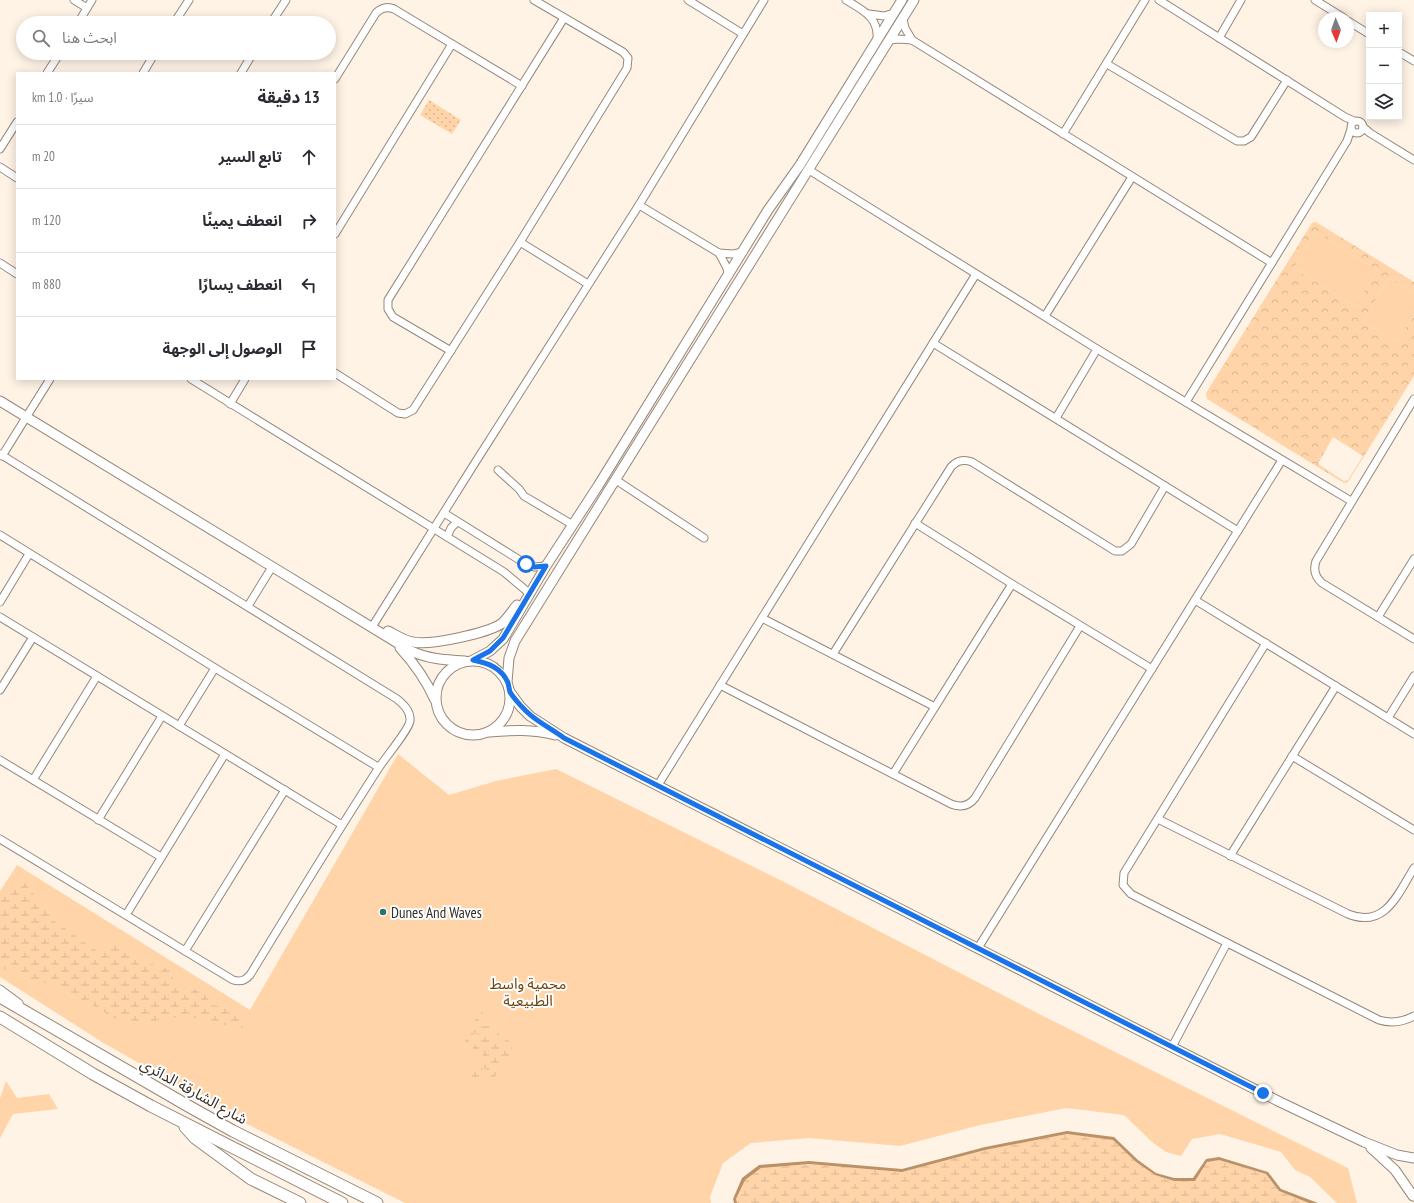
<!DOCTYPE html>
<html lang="ar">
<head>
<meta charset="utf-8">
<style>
	body { margin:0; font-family:"PT Sans Narrow","Noto Sans Arabic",sans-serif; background:#f7f7f7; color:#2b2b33; direction:rtl }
	.controls { position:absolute; right:12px; top:12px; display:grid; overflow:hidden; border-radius:0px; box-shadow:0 2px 10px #0003 }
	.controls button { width:36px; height:36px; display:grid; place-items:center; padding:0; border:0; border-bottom:1px solid #e1e1e2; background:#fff; color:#2b2b33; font:20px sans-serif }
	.compass { position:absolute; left:1318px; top:12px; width:36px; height:36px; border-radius:50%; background:#fff; box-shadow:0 2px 10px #0003; rotate:178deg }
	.stop { position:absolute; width:12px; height:12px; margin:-9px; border:3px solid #1a73e8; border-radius:50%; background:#fff }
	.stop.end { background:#1a73e8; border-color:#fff; box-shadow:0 1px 4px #0008 }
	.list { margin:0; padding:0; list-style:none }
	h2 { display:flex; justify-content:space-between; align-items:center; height:52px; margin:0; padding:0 16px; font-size:17px }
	h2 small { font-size:13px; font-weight:400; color:#7c7c81 }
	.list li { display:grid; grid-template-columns:26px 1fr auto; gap:12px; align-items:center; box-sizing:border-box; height:64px; padding:0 16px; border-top:1px solid #e1e1e2 }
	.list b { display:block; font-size:15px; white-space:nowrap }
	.list em { font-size:13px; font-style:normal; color:#7c7c81 }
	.icon { flex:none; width:22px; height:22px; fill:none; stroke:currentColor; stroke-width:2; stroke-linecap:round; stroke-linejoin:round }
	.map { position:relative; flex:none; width:1414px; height:1203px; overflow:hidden; direction:ltr }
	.search { position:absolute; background:#fff; box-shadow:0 2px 10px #0003; left:16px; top:16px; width:320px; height:44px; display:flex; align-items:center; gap:10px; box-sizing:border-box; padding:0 14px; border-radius:22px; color:#7c7c81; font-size:15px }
	.panel { position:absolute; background:#fff; box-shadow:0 2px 10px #0003; left:16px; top:72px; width:320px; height:308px; border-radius:0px; direction:rtl }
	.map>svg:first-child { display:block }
</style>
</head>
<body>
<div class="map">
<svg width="1414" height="1203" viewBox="0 0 1414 1203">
	<defs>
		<pattern id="wetland-marsh" width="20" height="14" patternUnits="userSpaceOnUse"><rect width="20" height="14" fill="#ffd4a8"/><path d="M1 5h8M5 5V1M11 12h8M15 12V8" fill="none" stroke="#dbb691"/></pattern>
		<pattern id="park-crowns" width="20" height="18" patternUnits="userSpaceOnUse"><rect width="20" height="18" fill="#ffd4a8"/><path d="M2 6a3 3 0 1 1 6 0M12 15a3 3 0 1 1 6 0" fill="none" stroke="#dbb691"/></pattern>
		<pattern id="garden-dots" width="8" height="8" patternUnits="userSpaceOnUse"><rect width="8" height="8" fill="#ffd4a8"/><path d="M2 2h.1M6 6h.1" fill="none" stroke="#dbb691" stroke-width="1.8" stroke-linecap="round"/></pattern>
	</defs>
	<rect width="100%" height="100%" fill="#fff3e6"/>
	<!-- grass -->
	<g fill="#ffd4a8">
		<polygon points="1316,232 1377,270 1355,306 1294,268"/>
		<polygon points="1389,278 1414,293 1414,315 1397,342 1363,321"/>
		<polygon points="398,754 449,795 496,781 556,769 788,884 1045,1017 1348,1168 1357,1203 1337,1203 1310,1177 1295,1170 1281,1152 1220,1134 1192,1139 1181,1156 1166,1152 1152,1142 1124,1115 1066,1108 980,1125 900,1146 809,1138 751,1143 723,1163 710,1197 711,1203 405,1203 237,1119 102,1042 0,977 0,891 17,865 250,1010"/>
		<polygon points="6,1081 17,1098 49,1094 58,1109 13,1114 0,1138 0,1098"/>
	</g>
	<!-- wetland -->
	<g fill="url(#wetland-marsh)">
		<polygon points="22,879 54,921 100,953 116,940 140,960 170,970 176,987 203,990 212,1005 239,1011 243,1029 186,1016 147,1022 115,1019 98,1008 43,982 22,977 0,967 0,900 6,889"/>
		<path d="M479,1012H482L485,1017L481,1024L482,1027L491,1024L495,1029L489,1036V1040L491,1041H494L498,1033L501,1031V1036L498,1044L501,1045L508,1038L513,1040C514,1044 510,1059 506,1061C504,1062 502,1062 500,1063L499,1070L492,1081L488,1080V1071L486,1069L483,1068C482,1073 481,1078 476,1080L471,1075L472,1070L479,1064L484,1052L481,1047L476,1051L474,1057L471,1055L473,1050L472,1045H476L479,1036L476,1033L473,1034L470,1042L465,1049L463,1048C464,1041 468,1036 471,1030C474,1024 475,1018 479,1012Z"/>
		<polygon points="1067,1134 1113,1140 1136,1162 1155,1175 1174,1181 1195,1181 1207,1162 1219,1160 1266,1174 1279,1191 1309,1203 737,1203 736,1199 745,1179 761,1168 809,1164 902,1172 985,1150"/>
	</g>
	<!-- park -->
	<path fill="url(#park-crowns)" fill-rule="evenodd" d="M1316,222L1414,282V293L1389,278L1363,321L1397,342L1414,315V376L1348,482L1344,483L1207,399L1206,393L1312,223ZM1316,232L1377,270L1355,306L1294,268ZM1333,437L1363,456L1348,480L1344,481L1318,464Z"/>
	<!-- garden -->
	<polygon fill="url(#garden-dots)" points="429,100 461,120 452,134 420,115"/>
	<!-- water -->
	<polygon fill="#bb9267" points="1067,1131 1114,1137 1138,1160 1156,1173 1174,1178 1193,1178 1206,1159 1219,1157 1268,1172 1281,1189 1318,1203 1309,1203 1279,1191 1266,1174 1219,1160 1207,1162 1195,1181 1174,1181 1155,1175 1136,1162 1113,1140 1067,1134 985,1150 902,1172 809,1164 761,1168 745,1180 736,1199 737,1203 734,1203 733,1199 742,1178 759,1165 809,1161 902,1169 985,1147"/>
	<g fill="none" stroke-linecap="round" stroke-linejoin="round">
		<!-- minor casing -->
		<g stroke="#96887a" stroke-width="9">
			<g id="minor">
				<polyline points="74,0 87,8"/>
				<polyline points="688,0 743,34"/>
				<path d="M846,0C862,10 879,17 877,39"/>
				<polyline points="1159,0 1345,117 1354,121"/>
				<polyline points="1315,0 1344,18"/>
				<polyline points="869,14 884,16 894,13"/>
				<polyline points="903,19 905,28 912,40"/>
				<polyline points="1348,21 1369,34"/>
				<polyline points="78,23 92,0"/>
				<polyline points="174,23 189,0"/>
				<polyline points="271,23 286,0"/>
				<polyline points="1219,38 1241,0"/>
				<polyline points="890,40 898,39 912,40 1272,263"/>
				<polyline points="1399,52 1414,61"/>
				<polyline points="1107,64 1237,141 1244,141 1251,137 1287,80"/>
				<polyline points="47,73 60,53"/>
				<polyline points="143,73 155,53"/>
				<polyline points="241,73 253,53"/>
				<path d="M335,79L376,13C381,8 387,6 394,9L522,86"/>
				<circle cx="1357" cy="127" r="6"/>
				<polyline points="1363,127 1370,133 1414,160"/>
				<polyline points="1063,134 1145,0"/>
				<polyline points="0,149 17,122"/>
				<polyline points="0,167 17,178"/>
				<polyline points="809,170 1097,349 1351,501"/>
				<polyline points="639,205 719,253 733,254 743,252"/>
				<polyline points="335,234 452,44"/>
				<polyline points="520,242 588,284"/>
				<polyline points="719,253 726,266 729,275"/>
				<polyline points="0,263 17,274"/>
				<polyline points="1045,316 1132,177"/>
				<polyline points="933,343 1238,531"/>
				<polyline points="451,351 393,317 388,309 388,300 564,18"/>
				<polyline points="335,373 398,413 405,414 413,410 520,242 627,68 628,58 623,52 534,0"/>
				<polyline points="191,379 504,572 529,593"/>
				<path d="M1414,399L1316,561C1313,570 1315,577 1322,583L1414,639"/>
				<polyline points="1186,402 1347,141 1351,129"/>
				<polyline points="230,404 245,379"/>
				<polyline points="1056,418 1097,349"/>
				<path d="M0,454L397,699C403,704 411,711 410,721C409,730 384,759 378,769C334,837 292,906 250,975C245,981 240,982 233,980L0,839"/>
				<polyline points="2,456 50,379"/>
				<polyline points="498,470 519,489 524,496 573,525"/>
				<polyline points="616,480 704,538"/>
				<polyline points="444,513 526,564 534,567 546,566"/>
				<polyline points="915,523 1012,584 1152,669"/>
				<polyline points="0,535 215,668 378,767"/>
				<polyline points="447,537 451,528 457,522"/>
				<polyline points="1195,600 1414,734"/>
				<polyline points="0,602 29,554"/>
				<polyline points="248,606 272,567"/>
				<polyline points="0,617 342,825"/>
				<polyline points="1378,617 1414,559"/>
				<polyline points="762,618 935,707"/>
				<polyline points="372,627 473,466 639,205 764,0"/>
				<path d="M1266,643L1124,873L1123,885L1131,894L1379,1020C1392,1024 1403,1022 1414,1016"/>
				<path d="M833,654L951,467C957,460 964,459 972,462L1115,551H1122L1131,544L1165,486"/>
				<path d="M720,685L951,804C961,808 969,806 975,798L1080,626"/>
				<polyline points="0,690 33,637"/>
				<polyline points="1388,718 1414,676"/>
				<polyline points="179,726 215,668"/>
				<polyline points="1292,756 1414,830"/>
				<polyline points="0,760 161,857"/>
				<polyline points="893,774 1012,584"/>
				<polyline points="33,780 97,676"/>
				<polyline points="658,785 976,274"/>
				<path d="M1158,819L1348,914C1385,929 1398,894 1414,868"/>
				<polyline points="98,820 162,716"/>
				<polyline points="1230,856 1336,686"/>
				<polyline points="126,915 225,754"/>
				<polyline points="978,948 1282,460"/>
				<polyline points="185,951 285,790"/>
				<polyline points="0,989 19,1003"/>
				<polyline points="1172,1047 1227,943"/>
			</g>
		</g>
		<!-- major casing -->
		<g stroke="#96887a" stroke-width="11">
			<g id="major">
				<path d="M0,401L409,650C427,659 445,660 465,661"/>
				<path d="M388,631C396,635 405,641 413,642C430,646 487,633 501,624C507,619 512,611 517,605"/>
				<path d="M400,648C415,664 426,680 435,700"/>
				<polyline points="473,660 490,651 503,639 546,566 598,486 768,210 800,165 902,0"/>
				<circle cx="473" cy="698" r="37"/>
				<polyline points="507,682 509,658 515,641 914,0"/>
				<polyline points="510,692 521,707 530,716 564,738 1280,1102 1364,1142 1397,1155 1414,1158"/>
				<path d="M489,732C512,730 533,729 555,735"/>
				<polyline points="1371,1148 1395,1170 1413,1196"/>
			</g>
		</g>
		<!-- highway casing -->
		<g stroke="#96887a" stroke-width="13">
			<g id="highway">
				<polyline points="0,997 190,1107 233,1131 377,1203"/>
				<polyline points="0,1017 93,1074 151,1106 342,1203"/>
				<polyline points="185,1127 195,1138 251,1179 300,1203"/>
			</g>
		</g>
		<!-- minor -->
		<use href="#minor" stroke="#fff" stroke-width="7"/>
		<!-- major -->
		<use href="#major" stroke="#fff" stroke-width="9"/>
		<!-- highway -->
		<use href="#highway" stroke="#fff" stroke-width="11"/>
	</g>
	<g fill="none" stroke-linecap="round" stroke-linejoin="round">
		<!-- route -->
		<path stroke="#1a73e8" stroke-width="5" d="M526,564L534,567L546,566L503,638L490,651L473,660C488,663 502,668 508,683C509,686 509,689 510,692C514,699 521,706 526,711C537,722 552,729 564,738L1263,1093"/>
	</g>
	<!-- markers -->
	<circle fill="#2a7476" stroke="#fff" stroke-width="1.5" cx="383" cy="912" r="4"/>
	<g text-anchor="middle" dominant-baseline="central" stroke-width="4" stroke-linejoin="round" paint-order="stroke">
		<!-- poi labels -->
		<g font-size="15" fill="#342f29" stroke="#fff" text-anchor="start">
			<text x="391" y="912">Dunes And Waves</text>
		</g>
		<!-- park labels -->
		<g font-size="15" fill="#6d4510" stroke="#fff">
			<text x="528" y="983">محمية واسط<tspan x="528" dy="17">الطبيعية</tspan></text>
		</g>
		<!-- street labels -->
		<g font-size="15" fill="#342f29" stroke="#fff">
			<text transform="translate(194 1091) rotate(29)">شارع الشارقة الدائري</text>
		</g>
	</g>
</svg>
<div class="controls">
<button>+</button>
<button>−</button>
<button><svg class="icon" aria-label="layers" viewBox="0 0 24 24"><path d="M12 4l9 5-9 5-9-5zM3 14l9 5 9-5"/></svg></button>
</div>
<svg class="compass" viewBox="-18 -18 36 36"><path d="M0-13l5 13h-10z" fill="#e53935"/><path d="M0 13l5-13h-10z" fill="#7c7c81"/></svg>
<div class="stop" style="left:526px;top:564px"></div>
<div class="stop end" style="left:1263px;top:1093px"></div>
<div class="search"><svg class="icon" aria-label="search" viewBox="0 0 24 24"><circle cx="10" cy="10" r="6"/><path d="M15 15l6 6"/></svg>ابحث هنا</div>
<section class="panel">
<h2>13 دقيقة<small>سيرًا · 1.0 km</small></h2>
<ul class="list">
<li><svg class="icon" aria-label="ahead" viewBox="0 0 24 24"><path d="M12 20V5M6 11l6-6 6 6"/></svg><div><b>تابع السير</b></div><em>20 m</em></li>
<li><svg class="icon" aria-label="right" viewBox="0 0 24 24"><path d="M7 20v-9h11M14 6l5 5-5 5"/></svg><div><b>انعطف يمينًا</b></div><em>120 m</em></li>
<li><svg class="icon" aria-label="left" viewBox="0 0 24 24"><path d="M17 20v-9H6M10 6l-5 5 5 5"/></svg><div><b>انعطف يسارًا</b></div><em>880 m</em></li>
<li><svg class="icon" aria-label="arrive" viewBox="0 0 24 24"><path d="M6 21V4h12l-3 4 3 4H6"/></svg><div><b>الوصول إلى الوجهة</b></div></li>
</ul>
</section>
</div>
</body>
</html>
